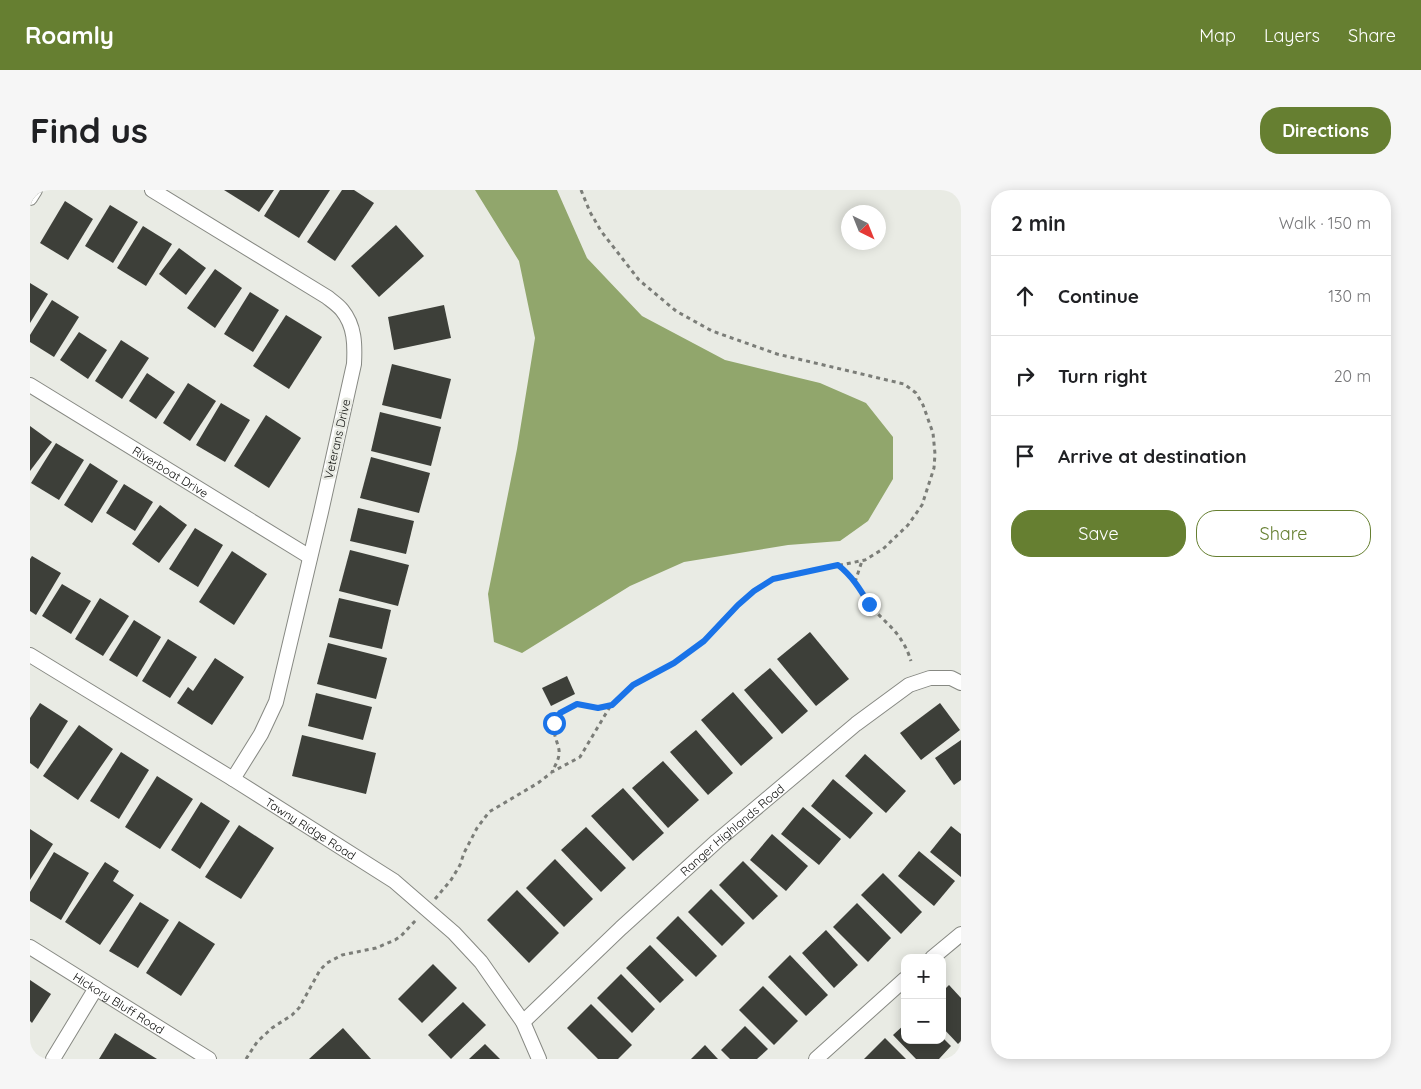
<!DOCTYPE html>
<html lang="en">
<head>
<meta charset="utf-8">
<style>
	body { margin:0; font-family:Quicksand,sans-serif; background:#f6f6f6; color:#202124 }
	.controls { position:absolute; right:15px; bottom:15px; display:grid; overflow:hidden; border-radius:10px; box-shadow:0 2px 12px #0003 }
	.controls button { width:45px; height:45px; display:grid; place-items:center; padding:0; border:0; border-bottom:1px solid #e0e0e0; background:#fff; color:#202124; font:25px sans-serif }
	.compass { position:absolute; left:811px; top:15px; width:45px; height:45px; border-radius:50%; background:#fff; box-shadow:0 2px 12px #0003; rotate:137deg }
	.stop { position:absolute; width:15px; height:15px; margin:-11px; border:4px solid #1a73e8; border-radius:50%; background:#fff }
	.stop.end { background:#1a73e8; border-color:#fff; box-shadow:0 1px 5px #0008 }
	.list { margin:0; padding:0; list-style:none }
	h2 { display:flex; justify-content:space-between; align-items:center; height:65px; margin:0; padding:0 20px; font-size:21px }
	h2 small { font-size:16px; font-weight:400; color:#757577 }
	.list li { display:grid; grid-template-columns:32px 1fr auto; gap:15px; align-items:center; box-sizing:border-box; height:80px; padding:0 20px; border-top:1px solid #e0e0e0 }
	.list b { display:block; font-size:19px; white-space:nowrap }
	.list em { font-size:16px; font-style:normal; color:#757577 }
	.actions { display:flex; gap:10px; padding:15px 20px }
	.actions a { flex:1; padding:11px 0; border:1px solid #667f31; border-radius:20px; text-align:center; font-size:18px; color:#667f31 }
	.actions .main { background:#667f31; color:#fff }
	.icon { flex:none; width:28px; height:28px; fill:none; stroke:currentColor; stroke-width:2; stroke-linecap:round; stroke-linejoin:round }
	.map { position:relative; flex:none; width:931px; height:869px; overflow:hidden; border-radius:20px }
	header { display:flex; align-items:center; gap:30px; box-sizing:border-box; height:70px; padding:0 25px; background:#667f31; color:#fff }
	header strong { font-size:24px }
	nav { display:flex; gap:28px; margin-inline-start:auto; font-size:18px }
	.intro { display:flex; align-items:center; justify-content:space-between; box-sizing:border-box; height:120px; padding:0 30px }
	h1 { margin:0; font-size:35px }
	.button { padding:12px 22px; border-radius:20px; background:#667f31; color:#fff; font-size:18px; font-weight:700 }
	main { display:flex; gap:30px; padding:0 30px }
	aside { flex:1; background:#fff; border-radius:20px; box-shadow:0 2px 12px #0003 }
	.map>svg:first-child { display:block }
</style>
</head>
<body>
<header>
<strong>Roamly</strong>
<nav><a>Map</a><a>Layers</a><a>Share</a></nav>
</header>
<div class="intro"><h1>Find us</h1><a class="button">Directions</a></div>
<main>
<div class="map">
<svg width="931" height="869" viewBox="0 0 931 869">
	<rect width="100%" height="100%" fill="#e9ebe4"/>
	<!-- water -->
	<polygon fill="#91a66c" points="445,0 527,0 557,68 612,126 695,170 790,193 836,213 863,247 863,289 838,331 810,351 758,355 654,372 600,396 492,463 464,452 458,404 487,259 505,148 489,71"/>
	<!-- building -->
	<g fill="#3d3f39">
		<polygon points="194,0 244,0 229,22"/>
		<polygon points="250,0 300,0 269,48 234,26"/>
		<polygon points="312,0 324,0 344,13 305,71 277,52"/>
		<polygon points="35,11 63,29 38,70 10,53"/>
		<polygon points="80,15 108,32 83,73 55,56"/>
		<polygon points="366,35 394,66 349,107 321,76"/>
		<polygon points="113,36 142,54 116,96 87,78"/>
		<polygon points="149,58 176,78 156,105 129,84"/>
		<polygon points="185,79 212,98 185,138 157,118"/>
		<polygon points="0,93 18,104 0,133"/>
		<polygon points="220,102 249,120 223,162 194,144"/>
		<polygon points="22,110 49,127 24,167 0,152 0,145"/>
		<polygon points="414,115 421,148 364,160 358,127"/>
		<polygon points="256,125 292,147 259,199 223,176"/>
		<polygon points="49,142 77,160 58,189 30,170"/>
		<polygon points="91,150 119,168 92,209 65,191"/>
		<polygon points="362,174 421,189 411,229 352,215"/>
		<polygon points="117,183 145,202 126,229 99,211"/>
		<polygon points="158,193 186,211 160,251 133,233"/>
		<polygon points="191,213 220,230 195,272 166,255"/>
		<polygon points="350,222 411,237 401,276 341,261"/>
		<polygon points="236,225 271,248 239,298 204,276"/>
		<polygon points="0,236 22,252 0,281"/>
		<polygon points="26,253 54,270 29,310 1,293"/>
		<polygon points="341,267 400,283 389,323 330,308"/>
		<polygon points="60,273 88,291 62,333 34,315"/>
		<polygon points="94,294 123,312 105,341 76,323"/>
		<polygon points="130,315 157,335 129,373 102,354"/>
		<polygon points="328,318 384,331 376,364 320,351"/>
		<polygon points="165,338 193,355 168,397 139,379"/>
		<polygon points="320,360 379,375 368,416 309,401"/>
		<polygon points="202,361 237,384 204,435 169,412"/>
		<polygon points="2,366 31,383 6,425 0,421 0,369"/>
		<polygon points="32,394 61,411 41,444 12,426"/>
		<polygon points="70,408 99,426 73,466 45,449"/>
		<polygon points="309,408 361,420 352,459 299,447"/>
		<polygon points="104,430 131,447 107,487 79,470"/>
		<polygon points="780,442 819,489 786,516 747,469"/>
		<polygon points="138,449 167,467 140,508 112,491"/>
		<polygon points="298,453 357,468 346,509 287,494"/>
		<polygon points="185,468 214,487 182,535 147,513 158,497 163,501"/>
		<polygon points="740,478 778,521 752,544 714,500"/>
		<polygon points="537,486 545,504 521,516 512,498"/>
		<polygon points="703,502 743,548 711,576 671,530"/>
		<polygon points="286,503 342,517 333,550 278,536"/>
		<polygon points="10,513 38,531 8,579 0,573 0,528"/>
		<polygon points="910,513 930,540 891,570 870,543"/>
		<polygon points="49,535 83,559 48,610 13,586"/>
		<polygon points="666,540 703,583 678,605 640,562"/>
		<polygon points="272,545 346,563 336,604 262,586"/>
		<polygon points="931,550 931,590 924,595 905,568"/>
		<polygon points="91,562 119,580 89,629 60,611"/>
		<polygon points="835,564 876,601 856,623 815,586"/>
		<polygon points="633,571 669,610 638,638 602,598"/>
		<polygon points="127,586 163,609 130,659 95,637"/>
		<polygon points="803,589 843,623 820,649 781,616"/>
		<polygon points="593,598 634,643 603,671 561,626"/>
		<polygon points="171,612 200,631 170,679 141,660"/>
		<polygon points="773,617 811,649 789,675 751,644"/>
		<polygon points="209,635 244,658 211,709 175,687"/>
		<polygon points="921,636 931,644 931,687 900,662"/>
		<polygon points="556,637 596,678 571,702 531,660"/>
		<polygon points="0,639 23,654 0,690"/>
		<polygon points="742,644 778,676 756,701 720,670"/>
		<polygon points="889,661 925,691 904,716 868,686"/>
		<polygon points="24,662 59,683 31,730 0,711 0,702"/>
		<polygon points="525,669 563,709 534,737 496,698"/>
		<polygon points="713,671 748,706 723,730 689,695"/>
		<polygon points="75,672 89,681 83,691 104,705 70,755 35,732"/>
		<polygon points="853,683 892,722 871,744 831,705"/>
		<polygon points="681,699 715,733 692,756 658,722"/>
		<polygon points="487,700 529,743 499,773 457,730"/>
		<polygon points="110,712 139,730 108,778 79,761"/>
		<polygon points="827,713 861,748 838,772 803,737"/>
		<polygon points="648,726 687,766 666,787 626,748"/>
		<polygon points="149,731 185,754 151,806 116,783"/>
		<polygon points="796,740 828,775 804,798 772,763"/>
		<polygon points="620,755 654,790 630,813 596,778"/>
		<polygon points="760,765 798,805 776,826 738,787"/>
		<polygon points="403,774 427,798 392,833 368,809"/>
		<polygon points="591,784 625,819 602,843 567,808"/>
		<polygon points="0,790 21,804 2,833 0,831"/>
		<polygon points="919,795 931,808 931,851 928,854 912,837 912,802"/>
		<polygon points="733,796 768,831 744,855 709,820"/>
		<polygon points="433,812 456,835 421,869 398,845"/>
		<polygon points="561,814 602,855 588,869 568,869 537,838"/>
		<polygon points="875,834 875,850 912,850 912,847 921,856 909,869 886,869 863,845"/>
		<polygon points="715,836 738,859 727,869 700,869 691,860"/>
		<polygon points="313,838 341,869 279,869"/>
		<polygon points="85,843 127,869 69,869"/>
		<polygon points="855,848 876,869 834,869"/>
		<polygon points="455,854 470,869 439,869"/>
		<polygon points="675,855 688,869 661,869"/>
	</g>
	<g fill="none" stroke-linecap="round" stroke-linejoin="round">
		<!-- street casing -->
		<g stroke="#878983" stroke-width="16">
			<g id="street">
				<path d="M122,0L297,107C302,111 308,115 312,120C325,136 325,155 324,174L291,322L246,512L231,544L203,589"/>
				<polyline points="0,8 5,0"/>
				<path id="s1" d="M0,195L280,367"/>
				<path id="s2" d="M0,465L203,589L364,691L424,743L451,772L493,832L509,869"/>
				<path id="s3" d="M0,757L179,869"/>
				<polyline points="902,768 931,744"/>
				<path id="s4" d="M493,832L591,738L687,651L826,534L879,495L900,488H921L931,493"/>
				<polyline points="23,869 66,798"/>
				<polyline points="786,869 875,789"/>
			</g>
		</g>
		<!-- path -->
		<g stroke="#7b7d78" stroke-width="3" stroke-dasharray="4 4" stroke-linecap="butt">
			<path d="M551,0L560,22L571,41L609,90L646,121L682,141L747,164L874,194L886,203L893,215L903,243L905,264L904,278L892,315L878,335L853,359L835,370L743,389L724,401L708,415L675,451L644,473L603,495L581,515L550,567L522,582C525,575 530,569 529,560C528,554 525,548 524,541C522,526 536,519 547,514L568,518L581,515"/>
			<path d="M808,375C825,388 828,400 840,415C850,428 865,438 873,453C877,459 879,465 881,471"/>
			<polyline points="825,392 832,371"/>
			<polyline points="405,709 421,690 430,675 434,663 447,638 459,622 508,593 521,583"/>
			<polyline points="216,869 227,852 242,838 262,825 269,818 290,780 297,773 312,765 346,758 365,750 371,746 386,730"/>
		</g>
		<!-- street -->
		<use href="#street" stroke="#fff" stroke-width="14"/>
	</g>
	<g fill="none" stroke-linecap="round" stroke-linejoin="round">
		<!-- route -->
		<path stroke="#1a73e8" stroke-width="6" d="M524,533L530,523L547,514L568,518L582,515L603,495L644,473L674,451L708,415L724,401L743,389L808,375C822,386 830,399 839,414"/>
	</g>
	<g text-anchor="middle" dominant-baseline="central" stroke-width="5" stroke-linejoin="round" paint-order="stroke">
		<!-- street labels -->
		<g font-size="12" fill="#0e0f0d" stroke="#e9ebe4">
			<text transform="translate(307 249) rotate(-77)">Veterans Drive</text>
			<text stroke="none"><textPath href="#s1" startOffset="165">Riverboat Drive</textPath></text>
			<text stroke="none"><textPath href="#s2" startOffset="330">Tawny Ridge Road</textPath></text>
			<text stroke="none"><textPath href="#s4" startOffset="284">Ranger Highlands Road</textPath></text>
			<text stroke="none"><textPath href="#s3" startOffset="105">Hickory Bluff Road</textPath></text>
		</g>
	</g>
</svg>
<div class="controls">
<button>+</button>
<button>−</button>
</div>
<svg class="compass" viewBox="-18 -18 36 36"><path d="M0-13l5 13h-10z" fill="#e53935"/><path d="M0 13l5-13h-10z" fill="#757577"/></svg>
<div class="stop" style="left:524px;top:533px"></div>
<div class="stop end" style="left:839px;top:414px"></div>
</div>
<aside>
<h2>2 min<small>Walk · 150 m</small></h2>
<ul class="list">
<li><svg class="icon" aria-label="ahead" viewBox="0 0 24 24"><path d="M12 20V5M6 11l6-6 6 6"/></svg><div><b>Continue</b></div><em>130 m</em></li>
<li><svg class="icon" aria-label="right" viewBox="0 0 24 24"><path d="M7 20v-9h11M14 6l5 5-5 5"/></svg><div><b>Turn right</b></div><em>20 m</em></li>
<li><svg class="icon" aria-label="arrive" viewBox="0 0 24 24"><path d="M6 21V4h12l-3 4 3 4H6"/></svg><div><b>Arrive at destination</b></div></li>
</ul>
<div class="actions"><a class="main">Save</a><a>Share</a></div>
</aside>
</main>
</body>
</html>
